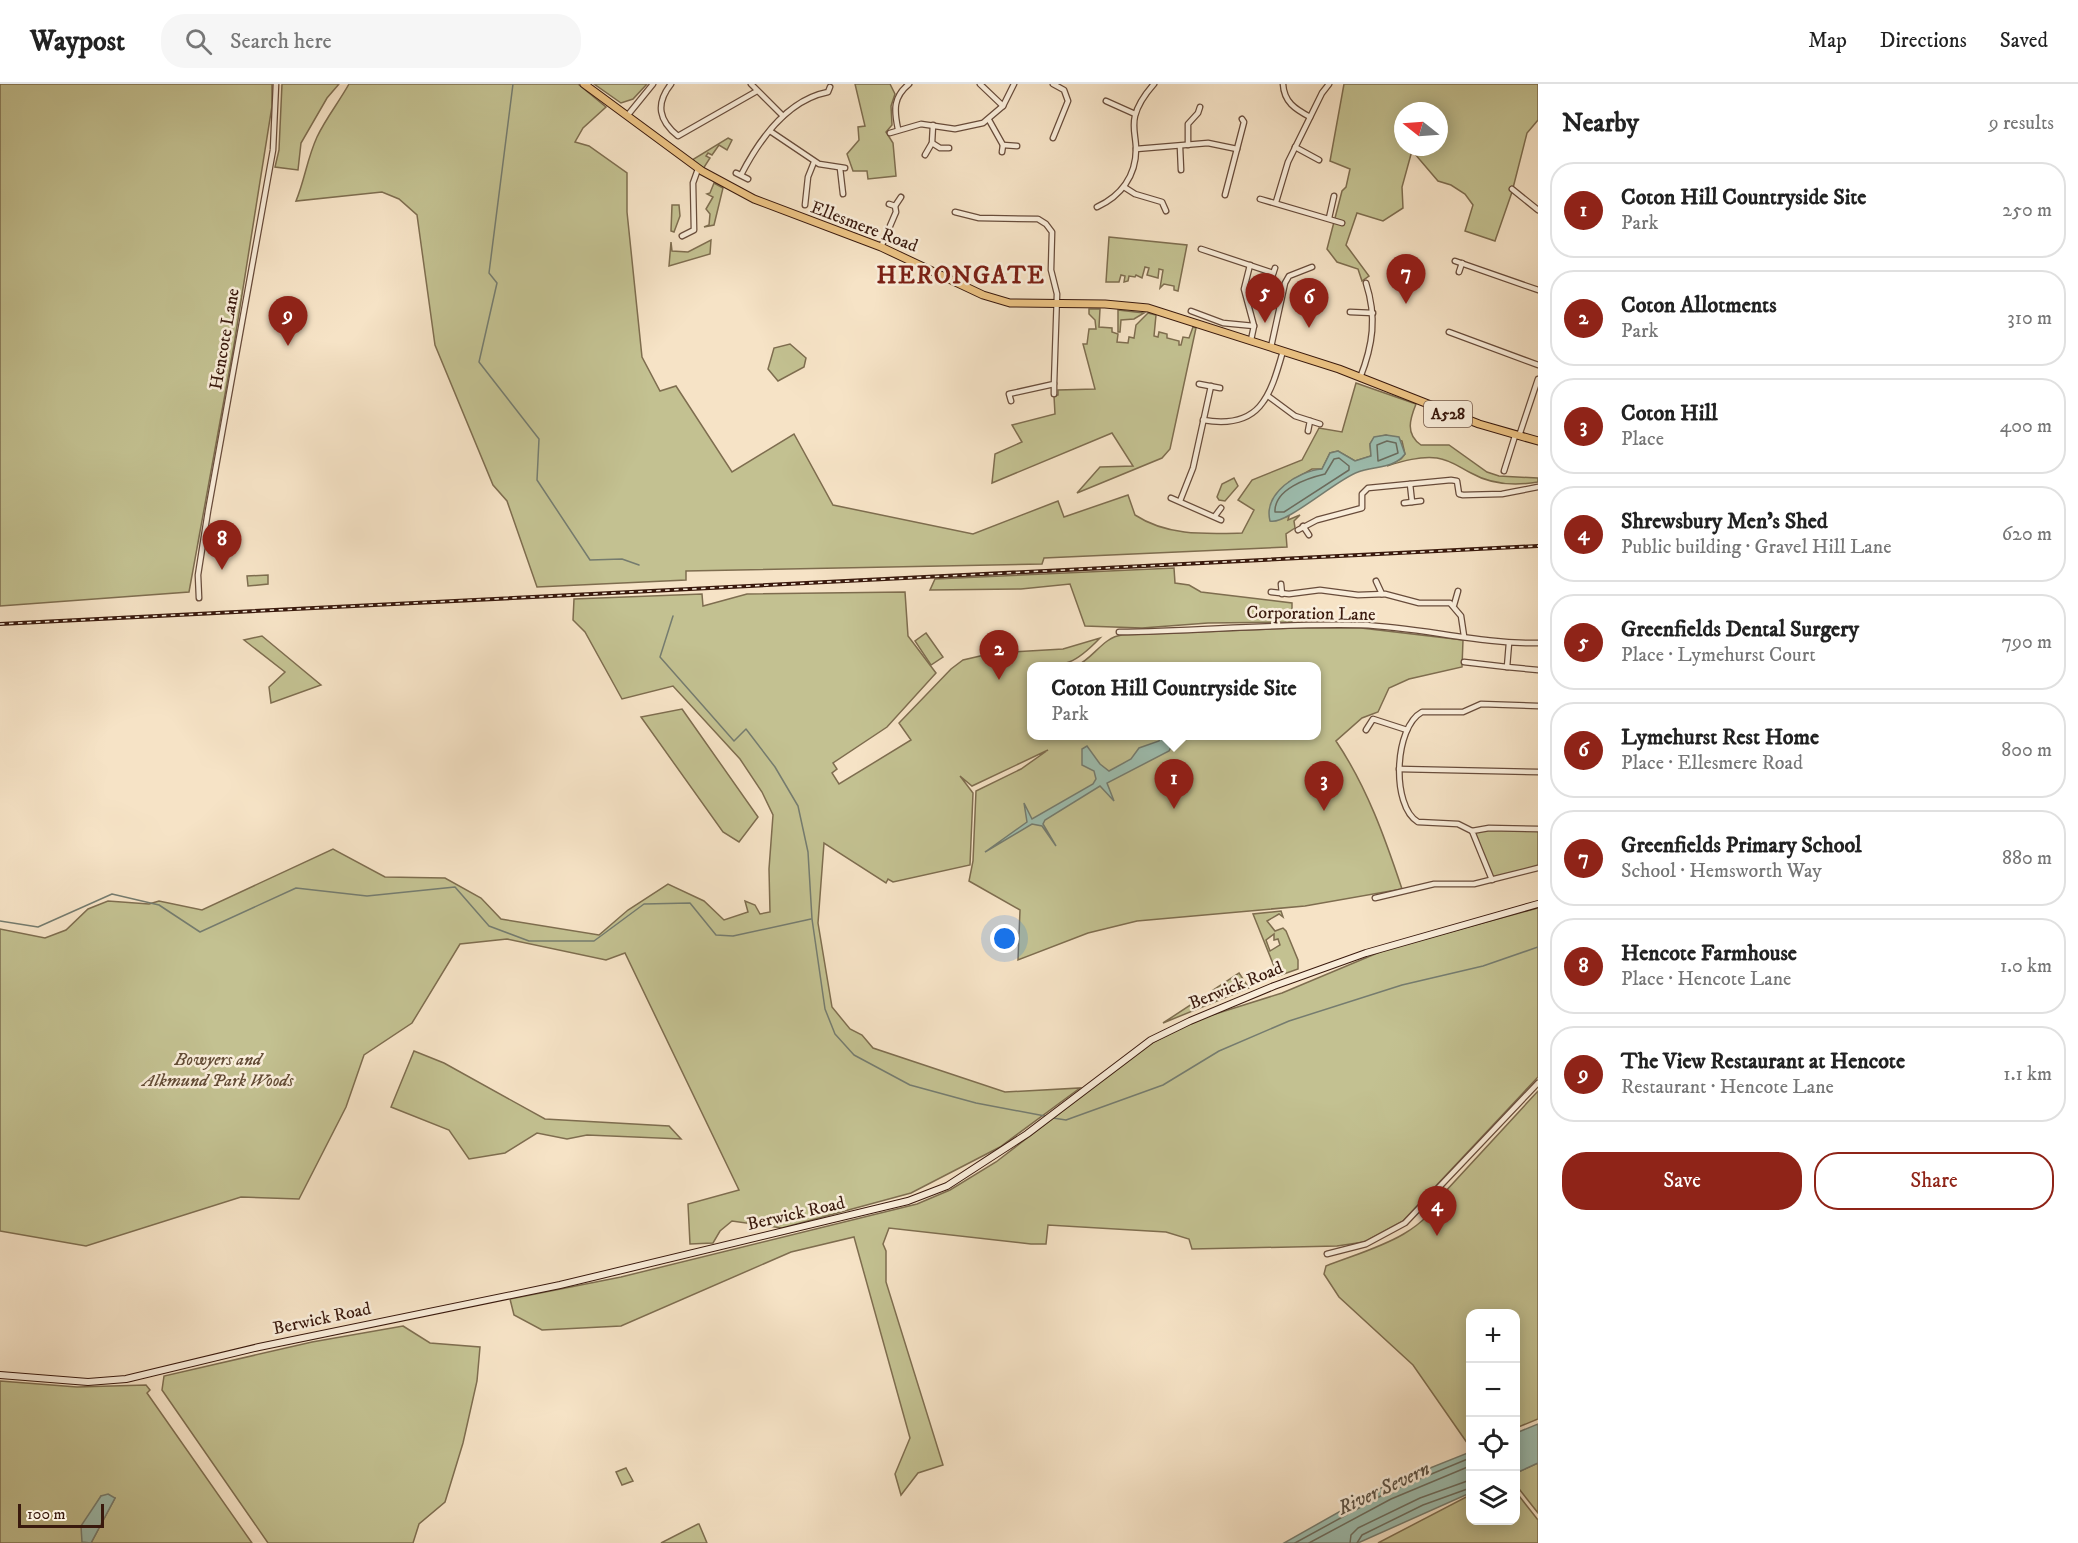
<!DOCTYPE html>
<html lang="en">
<head>
<meta charset="utf-8">
<style>
	body { margin:0; font-family:"IM FELL DW Pica",serif; background:#f6f6f6; color:#222 }
	.controls { position:absolute; right:18px; bottom:18px; display:grid; overflow:hidden; border-radius:12px; box-shadow:0 3px 15px #0003 }
	.controls button { width:54px; height:54px; display:grid; place-items:center; padding:0; border:0; border-bottom:2px solid #e0e0e0; background:#fff; color:#222; font:30px sans-serif }
	.compass { position:absolute; left:1394px; top:18px; width:54px; height:54px; border-radius:50%; background:#fff; box-shadow:0 3px 15px #0003; rotate:287deg }
	.scale { position:absolute; left:18px; bottom:15px; width:86px; box-sizing:border-box; padding-left:6px; border:3px solid #39190d; border-top:0; font-size:16px; line-height:21px; white-space:nowrap; color:#39190d; -webkit-text-stroke:4px #f9edda; paint-order:stroke }
	.you { position:absolute; left:1005px; top:855px; width:21px; height:21px; margin:-15px; border:4px solid #fff; border-radius:50%; background:#1a73e8; box-shadow:0 0 0 9px #1a73e833 }
	.badge { display:grid; place-items:center; width:39px; height:39px; border-radius:50%; background:#8f2418; color:#fff; font-size:20px; font-weight:700 }
	.pin { position:absolute; translate:-50% -50px; filter:drop-shadow(0 2px 3px #0008) }
	.pin::after { content:''; position:absolute; top:32px; width:21px; height:18px; background:inherit; clip-path:polygon(0 0,100% 0,50% 100%) }
	.popup { position:absolute; left:1027px; top:578px; width:294px; height:78px; box-sizing:border-box; display:grid; place-content:center; border-radius:12px; background:#fff; filter:drop-shadow(0 2px 4px #0005); font-size:20px; white-space:nowrap; color:#767676 }
	.popup b { font-size:22px; color:#222 }
	.popup::after { content:''; position:absolute; left:50%; top:100%; margin-left:-12px; border:12px solid transparent; border-top-color:#fff }
	.list { margin:0; padding:0; list-style:none }
	h2 { display:flex; justify-content:space-between; align-items:center; height:78px; margin:0; padding:0 24px; font-size:26px }
	h2 small { font-size:20px; font-weight:400; color:#767676 }
	.list li { display:grid; grid-template-columns:39px 1fr auto; gap:18px; align-items:center; box-sizing:border-box; height:96px; margin:0 12px 12px; padding:0 12px; border:2px solid #e0e0e0; border-radius:24px }
	.list b { display:block; font-size:22px; white-space:nowrap }
	.list p { margin:0; font-size:20px; white-space:nowrap; color:#767676 }
	.list em { font-size:20px; font-style:normal; color:#767676 }
	.actions { display:flex; gap:12px; padding:18px 24px }
	.actions a { flex:1; padding:14px 0; border:2px solid #8f2418; border-radius:24px; text-align:center; font-size:21px; color:#8f2418 }
	.actions .main { background:#8f2418; color:#fff }
	.icon { flex:none; width:33px; height:33px; fill:none; stroke:currentColor; stroke-width:2; stroke-linecap:round; stroke-linejoin:round }
	.map { position:relative; flex:none; width:1538px; height:1459px; overflow:hidden }
	header { display:flex; align-items:center; gap:36px; box-sizing:border-box; height:84px; padding:0 30px; background:#fff; border-bottom:2px solid #e0e0e0 }
	header strong { font-size:28px }
	nav { display:flex; gap:33px; margin-inline-start:auto; font-size:21px }
	.search { width:420px; height:54px; background:#f6f6f6; display:flex; align-items:center; gap:15px; box-sizing:border-box; padding:0 21px; border-radius:24px; color:#767676; font-size:22px }
	main { display:flex }
	aside { flex:1; background:#fff }
	.map>svg:first-child { display:block }
</style>
</head>
<body>
<header>
<strong>Waypost</strong>
<div class="search"><svg class="icon" aria-label="search" viewBox="0 0 24 24"><circle cx="10" cy="10" r="6"/><path d="M15 15l6 6"/></svg>Search here</div>
<nav><a>Map</a><a>Directions</a><a>Saved</a></nav>
</header>
<main>
<div class="map">
<svg width="1538" height="1459" viewBox="0 0 1538 1459">
	<rect width="100%" height="100%" fill="#f6e3c6"/>
	<filter id="stains"><feTurbulence type="fractalNoise" baseFrequency=".00333" numOctaves="4"/><feColorMatrix values="0 0 0 0 .2 0 0 0 0 .09 0 0 0 0 .02 0 0 0 .5 -.17"/></filter>
	<radialGradient id="worn" r=".72"><stop offset=".6" stop-color="#630" stop-opacity="0"/><stop offset="1" stop-color="#630" stop-opacity=".3"/></radialGradient>
	<!-- green -->
	<g fill="#c3c191" stroke="#7e6d4f" stroke-width="1.5" fill-rule="evenodd">
		<polygon points="0,0 272,0 272,22 234,261 189,508 0,522"/>
		<polygon points="282,0 339,0 327,14 301,59 298,86 275,83 279,66"/>
		<path d="M349,0H578L606,23L583,44L575,58L589,62L627,89V128L642,273L660,307L676,302L732,388L794,350L833,421L973,450L1058,417L1064,433L1128,411L1135,431C1167,452 1205,450 1242,449L1254,426L1238,416L1252,396L1302,376L1319,344L1342,348L1356,299L1416,320C1410,335 1405,350 1421,361H1449L1487,388L1499,392L1538,394V398C1515,402 1492,401 1471,389C1459,383 1451,376 1437,374C1420,372 1403,377 1387,382L1401,375L1405,370L1402,357L1386,351L1374,354L1370,360L1371,372L1355,377L1338,367L1330,369L1322,385H1312L1289,398L1280,434L1289,432L1288,436L1300,431L1294,437L1295,444L1286,450L1287,463L1044,474L1042,480L686,487V496L537,503L507,417L493,401L435,261L417,131L399,115L382,108L296,117C305,95 307,75 317,53C326,34 339,18 349,0Z"/>
		<polygon points="594,0 647,0 633,15 621,19"/>
		<polygon points="855,0 890,0 895,10 891,22 892,41 886,48 893,59 896,92 868,95 867,87 853,87 847,70 859,56 858,43 865,42"/>
		<polygon points="1344,0 1538,0 1538,36 1527,49 1512,108 1495,157 1465,147 1473,121 1465,110 1451,101 1438,97 1414,69 1417,63 1439,63 1439,27 1403,27 1403,63 1413,63 1402,103 1403,124 1383,137 1357,129 1346,161 1369,192 1362,197 1358,185 1337,178 1327,165 1342,107 1346,103 1350,85 1330,77"/>
		<polygon points="728,54 732,56 727,66 719,61 712,71 708,69 706,72 710,74 703,85 692,76"/>
		<polygon points="714,99 723,104 714,141 704,143 709,141 710,130 706,125 713,113 707,110 710,109"/>
		<polygon points="672,121 679,121 680,132 674,148 671,147"/>
		<polygon points="1109,153 1187,161 1178,207 1174,206 1174,202 1164,200 1160,204 1163,186 1159,185 1158,194 1147,191 1149,184 1145,183 1142,194 1136,191 1135,193 1129,192 1128,197 1124,198 1125,192 1121,191 1119,198 1106,198"/>
		<polygon points="711,156 710,170 669,182 671,158 672,167 688,168"/>
		<polygon points="1089,225 1100,225 1099,243 1112,244 1112,248 1118,250 1117,258 1128,259 1129,253 1134,254 1136,241 1148,229 1156,231 1154,252 1158,253 1159,248 1167,250 1167,254 1179,257 1179,261 1181,261 1183,253 1189,254 1193,243 1196,244 1170,365 1162,374 1077,409 1100,383 1133,382 1112,349 992,399 995,370 1022,358 1012,341 1055,330 1054,312 1058,311 1058,306 1095,305 1083,260 1087,260 1089,245 1096,245 1095,236 1089,230"/>
		<polygon points="1118,226 1144,229 1134,235 1121,236 1120,248 1118,248"/>
		<polygon points="790,260 806,274 804,283 778,297 768,285 774,264"/>
		<polygon points="1234,394 1238,402 1225,417 1219,416 1217,413 1222,400"/>
		<polygon points="1174,484 1175,499 1189,501 1201,508 1292,519 1292,538 1208,539 1142,544 1085,542 1070,500 1021,505 930,506 935,495"/>
		<polygon points="268,491 268,500 248,502 247,492"/>
		<path d="M905,508L908,552L936,589L887,643L833,679L837,685L832,689L839,700L911,656L899,639L951,585L963,576L993,569L1063,565L1100,554C1075,580 1067,582 1032,582V652H1316V582H1076C1093,575 1103,553 1122,551L1294,544H1361L1463,556L1462,583L1409,595L1389,604L1378,628L1362,634L1336,657C1367,703 1385,754 1402,805L1305,822L1137,837L1088,849L1018,876L1020,826L969,797L973,777L976,707L1021,685L1048,666L972,702L960,692L973,709L970,781L893,798L888,795L886,799L824,759L818,839L832,923L850,945L862,951L873,964L1005,1008L1080,1004L1000,1063L911,1109L782,1144L732,1137L720,1147L713,1159L690,1160L688,1120L739,1106L625,869L606,876L507,855L460,860L412,939L364,971L346,1023L299,1115L241,1113L86,1162L0,1147V845L45,854L66,846L88,825L108,817L149,820L159,817L202,826L333,765L385,793L445,794L481,814L501,835L599,851L628,826L668,800L704,817L724,836L748,828L745,817L755,821L760,830L770,828L769,785L773,731L762,708L740,675L673,602L622,615L585,548L573,536L574,515L702,510L703,522L747,510Z"/>
		<polygon points="926,549 943,573 931,581 915,557"/>
		<polygon points="262,552 321,601 271,619 269,603 285,588 244,556"/>
		<polygon points="682,625 758,733 739,758 723,748 641,633"/>
		<polygon points="1489,744 1538,745 1538,784 1492,796 1472,747"/>
		<polygon points="1538,824 1538,993 1403,1137 1364,1158 1337,1162 1192,1165 1189,1155 1166,1148 1048,1141 1046,1160 1031,1160 889,1144 883,1160 886,1167 886,1198 943,1381 918,1389 901,1411 895,1390 910,1354 854,1153 791,1168 621,1242 542,1246 514,1231 510,1215 621,1193 917,1120 950,1106 996,1078 1148,961 1193,937 1282,909 1387,865"/>
		<path d="M1281,827L1283,833L1279,830L1267,837L1275,847L1283,844L1286,847L1298,876V885L1278,892L1253,830ZM1274,850V856L1278,855L1280,861L1270,867L1266,856Z"/>
		<polygon points="1239,889 1249,904 1163,939"/>
		<polygon points="414,967 444,979 545,1035 669,1042 681,1055 587,1051 567,1055 537,1049 505,1069 469,1075 449,1046 391,1023"/>
		<path d="M1538,1007V1335L1516,1344V1230H1470V1363L1413,1281L1339,1213L1324,1190L1326,1182C1369,1165 1421,1154 1444,1109Z"/>
		<polygon points="403,1242 430,1259 480,1263 477,1297 463,1359 445,1418 419,1440 413,1459 268,1459 162,1306 164,1292 312,1258"/>
		<path d="M0,1297L77,1303L146,1301L150,1306L147,1309L252,1459H0ZM101,1412L115,1414L91,1459L95,1422Z"/>
		<polygon points="1538,1379 1538,1429 1516,1401 1516,1389"/>
		<polygon points="626,1384 633,1397 622,1401 616,1388"/>
		<polygon points="1516,1408 1538,1436 1538,1459 1378,1459 1470,1411 1470,1436 1516,1436"/>
		<polygon points="699,1440 707,1459 661,1459 698,1440"/>
	</g>
	<!-- water -->
	<g fill="#9dbeb0" stroke="#757c6f" stroke-width="1.5">
		<path d="M1386,351L1399,353L1405,370C1394,385 1373,382 1358,388C1337,395 1285,442 1270,437C1263,409 1298,387 1322,385L1330,369L1338,367L1355,377L1371,372L1370,360L1374,353Z"/>
		<polygon points="1161,652 1167,654 1188,652 1172,661 1169,667 1107,699 1114,717 1100,702 1045,736 1043,740 1056,762 1042,742 1032,740 985,768 1027,738 1024,719 1032,735 1093,700 1096,695 1094,687 1082,681 1082,665 1087,662 1100,680 1109,687 1131,675 1139,664 1159,657"/>
		<polygon points="1538,1340 1538,1379 1516,1389 1516,1349"/>
		<polygon points="1470,1368 1470,1409 1358,1459 1284,1459 1385,1402"/>
		<polygon points="108,1410 115,1414 91,1459 82,1458 81,1442 101,1412"/>
	</g>
	<g fill="none" stroke-linecap="round" stroke-linejoin="round">
		<!-- shore -->
		<g stroke="#6b6c5e" stroke-width="1.5">
			<polygon points="1387,357 1396,359 1398,369 1378,377 1377,361"/>
			<path d="M1339,374L1349,382V386L1284,428H1275C1274,405 1308,394 1325,390L1334,375Z"/>
			<polyline points="1295,1459 1388,1408 1470,1374"/>
			<polyline points="1309,1459 1391,1415 1470,1382"/>
			<polyline points="1350,1459 1351,1451 1358,1444 1420,1414 1470,1396"/>
			<polyline points="1357,1459 1362,1451 1423,1421 1470,1404"/>
		</g>
		<!-- stream -->
		<g stroke="#757c6f" stroke-width="1.5">
			<polyline points="513,0 489,189 497,199 479,278 539,355 537,396 590,476 622,475 639,481"/>
			<polyline points="673,532 660,573 734,657 746,645 775,683 798,722 808,768 812,835 825,925 835,950 854,971 910,1001 976,1019 1045,1032"/>
			<polyline points="0,837 38,843 112,810 159,821 200,848 296,804 367,812 455,803 489,842 529,857 594,857 644,820 690,819 716,851 733,852 811,835"/>
			<polyline points="1053,1034 1066,1036 1163,1001 1219,967 1289,937 1402,901 1483,882 1538,863"/>
		</g>
		<!-- street casing -->
		<g stroke="#684c3b" stroke-width="7">
			<g id="street">
				<path d="M671,0C655,20 659,37 678,52L757,7"/>
				<polyline points="751,0 783,32"/>
				<polyline points="980,0 1003,22"/>
				<path d="M1283,0C1284,18 1295,25 1310,33"/>
				<polyline points="1106,17 1135,30"/>
				<polyline points="627,32 653,0"/>
				<polyline points="989,36 1003,61 1002,68"/>
				<path d="M898,45C894,26 893,13 909,0"/>
				<polyline points="770,47 819,80 845,84"/>
				<polyline points="890,49 921,40 955,45 983,39 1003,22 1014,0"/>
				<polyline points="1053,54 1068,17 1064,6 1053,0"/>
				<polyline points="932,59 940,64 949,64"/>
				<polyline points="1003,61 1017,62"/>
				<polyline points="1188,61 1188,40 1198,29 1200,23"/>
				<polyline points="1180,63 1181,86"/>
				<polyline points="1295,63 1319,76"/>
				<polyline points="1136,65 1208,59 1237,65"/>
				<polyline points="925,71 932,59 933,41"/>
				<polyline points="840,84 843,110"/>
				<polyline points="736,89 748,95"/>
				<path d="M741,91C759,56 787,16 828,8L830,3"/>
				<polyline points="1124,103 1135,110 1162,118 1166,127"/>
				<polyline points="1512,105 1538,126"/>
				<polyline points="1225,111 1244,38 1242,35"/>
				<polyline points="1260,115 1342,139"/>
				<polyline points="1276,118 1288,78 1322,9 1329,0"/>
				<polyline points="805,121 808,93 814,78"/>
				<polyline points="895,122 901,113"/>
				<path d="M1097,123C1121,112 1136,92 1136,65C1136,53 1132,44 1135,32C1138,20 1146,9 1154,0"/>
				<polyline points="955,128 979,134 1038,135 1046,140 1052,148 1051,186 1057,210 1054,300 1009,310 1011,317"/>
				<polyline points="1329,134 1334,112"/>
				<polyline points="682,152 694,146 693,99 698,85"/>
				<polyline points="881,163 896,128 895,122 889,120"/>
				<polyline points="1201,165 1273,189"/>
				<polyline points="1455,177 1538,206"/>
				<polyline points="1250,181 1244,205 1254,242 1251,256"/>
				<polyline points="1459,188 1462,179"/>
				<polyline points="1272,193 1275,184"/>
				<polyline points="1191,227 1223,239 1254,242"/>
				<polyline points="1350,228 1373,229"/>
				<polyline points="1449,248 1538,281"/>
				<polyline points="1271,263 1285,199 1289,192 1312,183"/>
				<path d="M1360,294C1373,261 1377,233 1366,199"/>
				<polyline points="1199,300 1220,304"/>
				<polyline points="1054,310 1054,300"/>
				<polyline points="1268,312 1295,332 1320,340"/>
				<path d="M1203,336C1260,346 1270,313 1283,267"/>
				<polyline points="1308,347 1310,337"/>
				<polyline points="1519,352 1538,295"/>
				<polyline points="1504,387 1515,352"/>
				<polyline points="1410,400 1412,418"/>
				<polyline points="1171,414 1221,436"/>
				<polyline points="1180,417 1193,384 1211,302"/>
				<polyline points="1404,419 1421,417"/>
				<polyline points="1215,432 1221,424"/>
				<polyline points="1303,442 1309,451"/>
				<polyline points="1298,446 1317,436 1362,424 1362,410 1368,404 1451,396 1457,397 1459,410 1463,411 1502,410 1538,403"/>
				<polyline points="1376,497 1382,510"/>
				<polyline points="1281,500 1282,510"/>
				<polyline points="1271,508 1289,510 1320,506 1358,511 1385,510 1419,519 1450,519 1461,532 1464,552"/>
				<polyline points="199,514 198,491 208,427 273,66 276,0"/>
				<polyline points="1454,521 1458,507"/>
				<path d="M1119,548C1200,547 1280,539 1361,541C1420,543 1479,560 1538,559"/>
				<polyline points="1509,559 1507,583 1538,586"/>
				<polyline points="1464,578 1507,583"/>
				<polyline points="1366,646 1373,635 1407,646"/>
				<polyline points="1399,685 1538,688"/>
				<path d="M1472,747L1458,740L1418,738C1391,722 1394,643 1422,628H1463L1481,620L1538,622"/>
				<polyline points="1492,796 1472,747 1489,744 1538,745"/>
				<polyline points="1375,814 1434,800 1474,800 1538,784"/>
				<polyline points="1327,1170 1366,1160 1405,1139 1538,999"/>
			</g>
		</g>
		<!-- secondary casing -->
		<g stroke="#39190d" stroke-width="8">
			<polyline id="secondary" points="0,1291 88,1298 126,1295 259,1263 560,1201 908,1117 947,1102 1027,1050 1151,956 1190,937 1274,902 1366,869 1538,820"/>
		</g>
		<!-- primary casing -->
		<g stroke="#39190d" stroke-width="9">
			<polyline id="primary" points="584,0 702,87 754,115 881,163 983,211 1010,219 1105,220 1148,224 1339,285 1479,340 1538,357"/>
		</g>
		<!-- street -->
		<use href="#street" stroke="#f9edda" stroke-width="4.5"/>
		<!-- secondary -->
		<use href="#secondary" stroke="#f9edda" stroke-width="6"/>
		<!-- primary -->
		<use href="#primary" stroke="#ebc283" stroke-width="7"/>
		<!-- rail casing -->
		<g stroke="#39190d" stroke-width="4">
			<polyline id="rail" points="0,540 1538,462"/>
		</g>
		<!-- rail -->
		<use href="#rail" stroke="#f9edda" stroke-width="1.5" stroke-dasharray="4.5" stroke-linecap="butt"/>
	</g>
	<g text-anchor="middle" dominant-baseline="central" stroke-width="5" stroke-linejoin="round" paint-order="stroke">
		<!-- shield labels -->
		<rect fill="#f9edda" stroke="#73594a" stroke-width="1.5" x="1424" y="317" width="48" height="26" rx="4.5"/>
		<g font-size="16" font-weight="bold" fill="#39190d">
			<text x="1448" y="330">A528</text>
		</g>
		<!-- street labels -->
		<g font-size="18" fill="#39190d" stroke="#f9edda">
			<text transform="translate(864 143) rotate(21)">Ellesmere Road</text>
			<text transform="translate(225 255) rotate(-80)">Hencote Lane</text>
			<text transform="translate(1311 530) rotate(1)">Corporation Lane</text>
			<text transform="translate(1236 902) rotate(-22)">Berwick Road</text>
			<text transform="translate(796 1130) rotate(-13)">Berwick Road</text>
			<text transform="translate(322 1235) rotate(-12)">Berwick Road</text>
		</g>
		<!-- park labels -->
		<g font-size="18" font-style="italic" fill="#624b35" stroke="#f9edda">
			<text x="218" y="976">Bowyers and<tspan x="218" dy="21">Alkmund Park Woods</tspan></text>
		</g>
		<!-- water labels -->
		<g font-size="20" font-style="italic" fill="#5c5346" stroke="#f9edda">
			<text transform="translate(1384 1405) rotate(-25)">River Severn</text>
		</g>
		<!-- district labels -->
		<g font-size="24" font-weight="bold" letter-spacing="1.5" fill="#7a1f14" stroke="#f9edda">
			<text x="961" y="192">HERONGATE</text>
		</g>
	</g>
	<rect width="100%" height="100%" filter="url(#stains)"/>
	<rect width="100%" height="100%" fill="url(#worn)"/>
</svg>
<div class="controls">
<button>+</button>
<button>−</button>
<button><svg class="icon" aria-label="locate" viewBox="0 0 24 24"><circle cx="12" cy="12" r="6"/><path d="M12 2v4M12 18v4M2 12h4M18 12h4"/></svg></button>
<button><svg class="icon" aria-label="layers" viewBox="0 0 24 24"><path d="M12 4l9 5-9 5-9-5zM3 14l9 5 9-5"/></svg></button>
</div>
<svg class="compass" viewBox="-18 -18 36 36"><path d="M0-13l5 13h-10z" fill="#e53935"/><path d="M0 13l5-13h-10z" fill="#767676"/></svg>
<div class="scale">100 m</div>
<div class="you"></div>
<div class="pin badge" style="left:1174px;top:725px">1</div>
<div class="popup"><b>Coton Hill Countryside Site</b>Park</div>
<div class="pin badge" style="left:999px;top:596px">2</div>
<div class="pin badge" style="left:1324px;top:727px">3</div>
<div class="pin badge" style="left:1437px;top:1152px">4</div>
<div class="pin badge" style="left:1265px;top:239px">5</div>
<div class="pin badge" style="left:1309px;top:244px">6</div>
<div class="pin badge" style="left:1406px;top:220px">7</div>
<div class="pin badge" style="left:222px;top:486px">8</div>
<div class="pin badge" style="left:288px;top:262px">9</div>
</div>
<aside>
<h2>Nearby<small>9 results</small></h2>
<ul class="list">
<li><span class="badge">1</span><div><b>Coton Hill Countryside Site</b><p>Park</p></div><em>250 m</em></li>
<li><span class="badge">2</span><div><b>Coton Allotments</b><p>Park</p></div><em>310 m</em></li>
<li><span class="badge">3</span><div><b>Coton Hill</b><p>Place</p></div><em>400 m</em></li>
<li><span class="badge">4</span><div><b>Shrewsbury Men's Shed</b><p>Public building · Gravel Hill Lane</p></div><em>620 m</em></li>
<li><span class="badge">5</span><div><b>Greenfields Dental Surgery</b><p>Place · Lymehurst Court</p></div><em>790 m</em></li>
<li><span class="badge">6</span><div><b>Lymehurst Rest Home</b><p>Place · Ellesmere Road</p></div><em>800 m</em></li>
<li><span class="badge">7</span><div><b>Greenfields Primary School</b><p>School · Hemsworth Way</p></div><em>880 m</em></li>
<li><span class="badge">8</span><div><b>Hencote Farmhouse</b><p>Place · Hencote Lane</p></div><em>1.0 km</em></li>
<li><span class="badge">9</span><div><b>The View Restaurant at Hencote</b><p>Restaurant · Hencote Lane</p></div><em>1.1 km</em></li>
</ul>
<div class="actions"><a class="main">Save</a><a>Share</a></div>
</aside>
</main>
</body>
</html>
